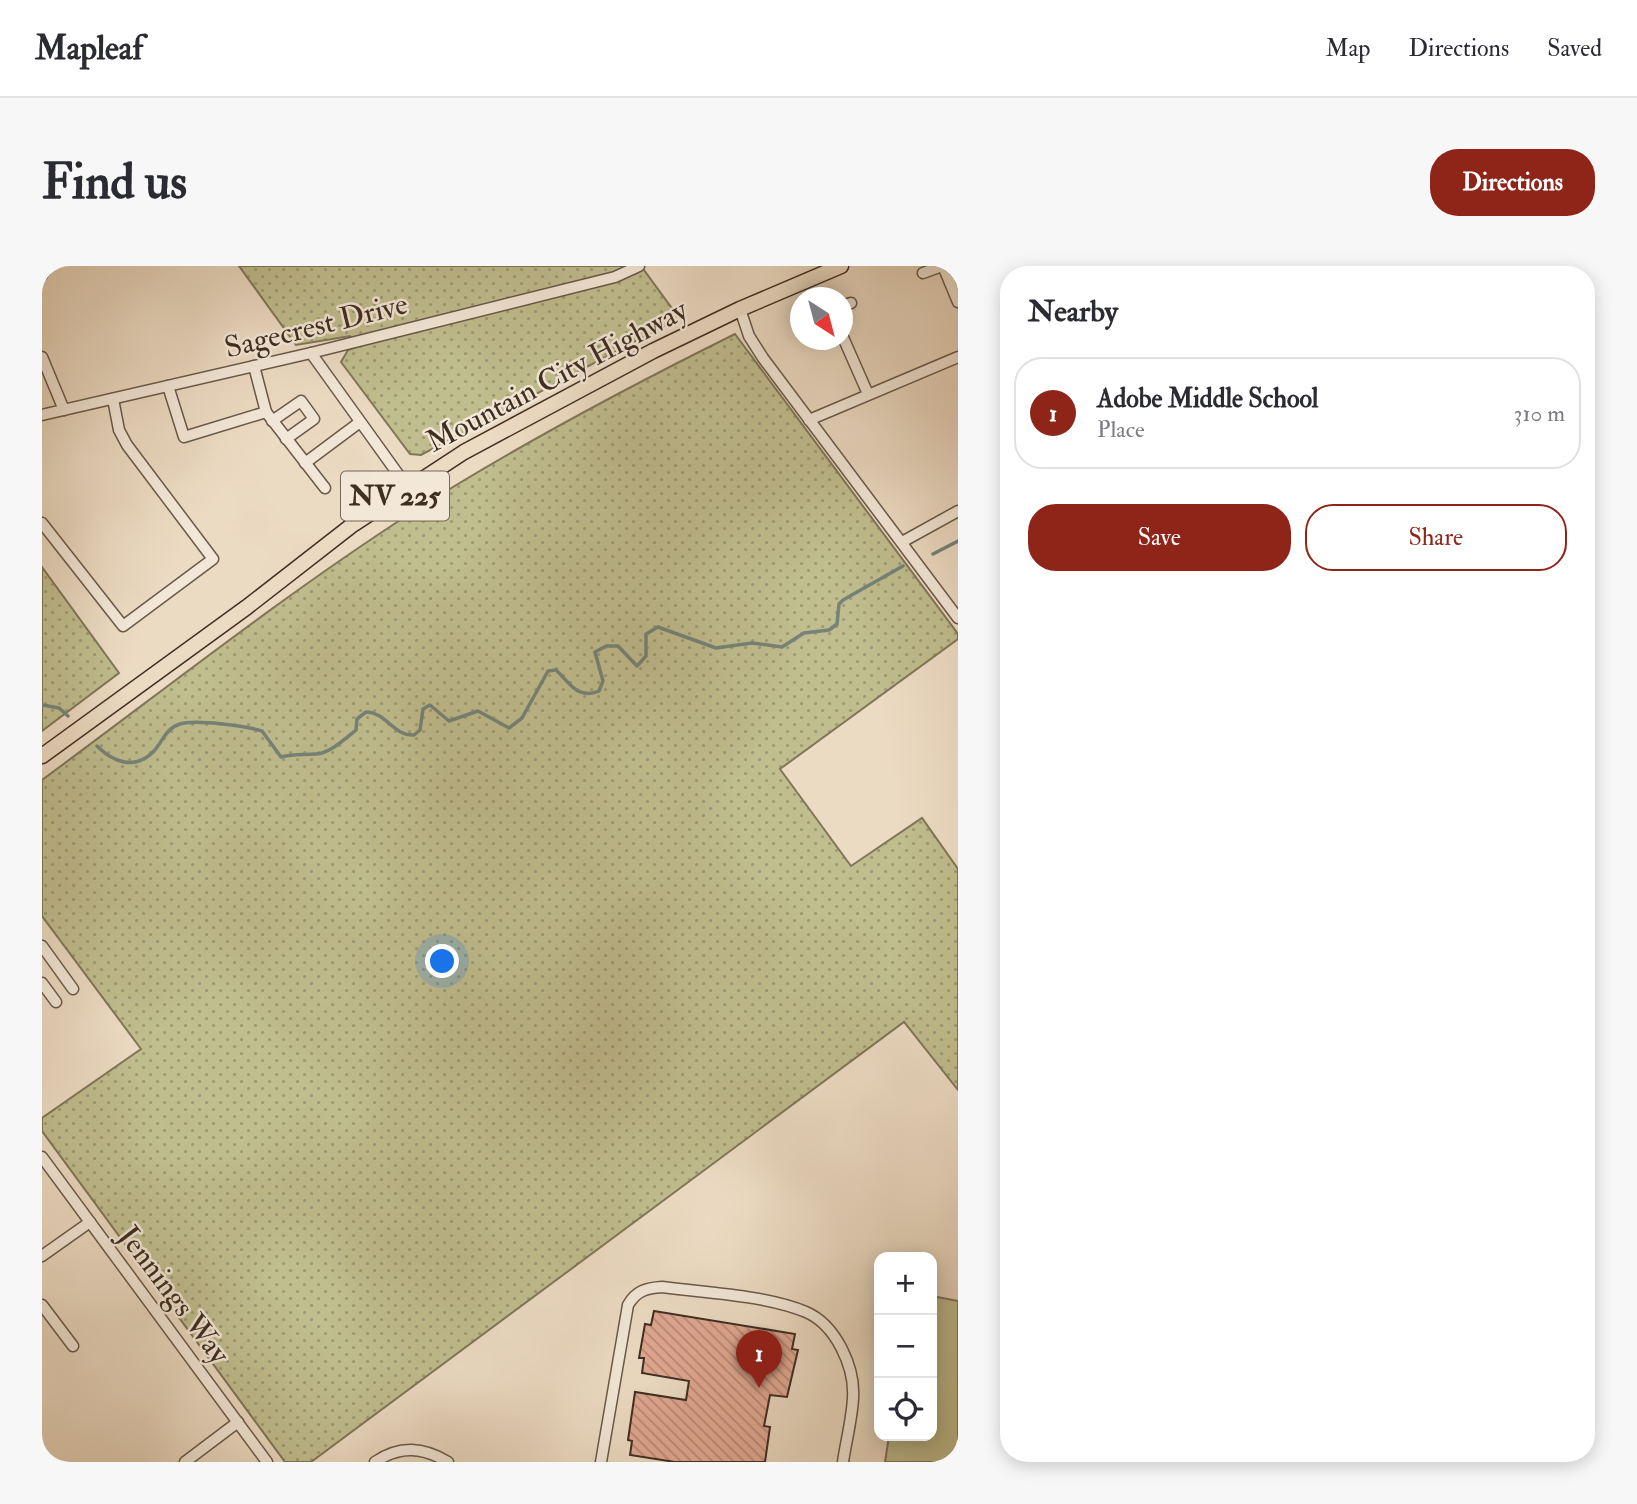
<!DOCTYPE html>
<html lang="en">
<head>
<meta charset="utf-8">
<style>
	body { margin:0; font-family:"IM FELL Double Pica",serif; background:#f7f7f7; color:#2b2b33 }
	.controls { position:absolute; right:21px; bottom:21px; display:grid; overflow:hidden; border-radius:14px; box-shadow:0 4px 18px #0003 }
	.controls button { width:63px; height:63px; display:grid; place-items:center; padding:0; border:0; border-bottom:2px solid #e1e1e2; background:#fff; color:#2b2b33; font:35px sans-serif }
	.compass { position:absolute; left:748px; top:21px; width:63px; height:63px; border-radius:50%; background:#fff; box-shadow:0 4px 18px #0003; rotate:144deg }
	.you { position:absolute; left:401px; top:696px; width:24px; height:24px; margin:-18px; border:5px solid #fff; border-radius:50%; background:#1a73e8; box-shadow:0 0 0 10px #1a73e833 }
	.badge { display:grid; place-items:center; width:46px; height:46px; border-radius:50%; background:#8f2418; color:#fff; font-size:23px; font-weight:700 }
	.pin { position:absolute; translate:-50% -58px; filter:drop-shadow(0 2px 4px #0008) }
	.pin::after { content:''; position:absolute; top:37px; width:24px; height:21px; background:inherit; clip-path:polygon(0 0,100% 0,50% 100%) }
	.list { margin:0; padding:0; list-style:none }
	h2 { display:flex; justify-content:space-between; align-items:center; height:91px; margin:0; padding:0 28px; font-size:30px }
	h2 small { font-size:23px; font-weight:400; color:#7c7c81 }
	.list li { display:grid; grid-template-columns:46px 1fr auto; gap:21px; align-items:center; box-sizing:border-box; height:112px; margin:0 14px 14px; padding:0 14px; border:2px solid #e1e1e2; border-radius:28px }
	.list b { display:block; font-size:26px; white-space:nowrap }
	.list p { margin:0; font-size:23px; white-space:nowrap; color:#7c7c81 }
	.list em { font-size:23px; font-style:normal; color:#7c7c81 }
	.actions { display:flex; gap:14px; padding:21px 28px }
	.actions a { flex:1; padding:16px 0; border:2px solid #8f2418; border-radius:28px; text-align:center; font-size:24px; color:#8f2418 }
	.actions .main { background:#8f2418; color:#fff }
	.icon { flex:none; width:38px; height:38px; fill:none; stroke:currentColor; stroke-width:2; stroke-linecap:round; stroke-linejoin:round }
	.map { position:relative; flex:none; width:916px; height:1196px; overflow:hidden; border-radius:28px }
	header { display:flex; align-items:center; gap:42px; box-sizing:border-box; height:98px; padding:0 35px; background:#fff; border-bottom:2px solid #e1e1e2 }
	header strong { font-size:33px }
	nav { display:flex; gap:38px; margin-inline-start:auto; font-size:24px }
	.intro { display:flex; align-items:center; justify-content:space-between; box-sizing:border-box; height:168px; padding:0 42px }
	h1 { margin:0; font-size:49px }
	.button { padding:18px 32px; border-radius:28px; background:#8f2418; color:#fff; font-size:24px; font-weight:700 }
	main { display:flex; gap:42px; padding:0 42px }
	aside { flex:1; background:#fff; border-radius:28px; box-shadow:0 4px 18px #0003 }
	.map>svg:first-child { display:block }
</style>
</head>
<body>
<header>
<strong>Mapleaf</strong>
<nav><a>Map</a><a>Directions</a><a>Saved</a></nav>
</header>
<div class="intro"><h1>Find us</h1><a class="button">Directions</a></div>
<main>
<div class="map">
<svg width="916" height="1196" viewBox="0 0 916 1196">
	<defs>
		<pattern id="grass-dots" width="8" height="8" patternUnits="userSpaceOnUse" patternTransform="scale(1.75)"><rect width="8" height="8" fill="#c0bd8e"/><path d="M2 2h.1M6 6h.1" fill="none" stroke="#9d9a74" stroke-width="1.8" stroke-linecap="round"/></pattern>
		<pattern id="building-back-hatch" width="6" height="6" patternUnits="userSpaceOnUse" patternTransform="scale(1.75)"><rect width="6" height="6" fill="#e1a892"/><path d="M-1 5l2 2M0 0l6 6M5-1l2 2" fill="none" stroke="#b88977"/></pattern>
	</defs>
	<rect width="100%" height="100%" fill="#ecdbc3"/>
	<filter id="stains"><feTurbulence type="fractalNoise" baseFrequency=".00286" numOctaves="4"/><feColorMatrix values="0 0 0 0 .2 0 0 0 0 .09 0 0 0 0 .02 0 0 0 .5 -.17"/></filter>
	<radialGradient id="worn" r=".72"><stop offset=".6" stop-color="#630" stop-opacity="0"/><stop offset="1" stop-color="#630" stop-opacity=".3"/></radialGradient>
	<!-- grass -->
	<g fill="url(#grass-dots)" stroke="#807658" stroke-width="2">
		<polygon points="197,0 599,0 637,52 379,189 368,188 299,96 306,84 315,81 308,70 254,79"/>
		<path d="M693,68L916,368V373L738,503L809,600L880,552L916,603V824L862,756L269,1196H243L0,865V852L99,783L0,650V514C122,424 242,329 369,247C473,181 582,123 693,68Z"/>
		<polygon points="0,301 77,407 0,465"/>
	</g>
	<!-- green -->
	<polygon fill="#c0bd8e" stroke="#807658" stroke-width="2" points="890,1030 916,1035 916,1196 843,1196 847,1170 890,1170"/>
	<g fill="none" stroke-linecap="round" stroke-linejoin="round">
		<!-- stream -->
		<g stroke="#758378" stroke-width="3.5">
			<polyline points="891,288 916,275"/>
			<polyline points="0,439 17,442 26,450"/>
			<path d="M55,480C71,496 93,505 112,485C121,475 124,462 138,458C154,453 203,460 220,465L239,491C251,488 261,489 274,488C288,487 303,473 314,464L315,453L324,446C344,446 351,470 372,469L378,464L381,443L388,439L407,455L436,445L467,462L480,452L506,405L514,404C527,416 535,434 557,425L561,415L553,386L564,380H576L595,400L604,390V368L616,361L674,382L710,377L740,381L762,367L787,364L795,358L797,338L801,334L861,300"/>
		</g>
	</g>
	<!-- building -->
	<polygon fill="url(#building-back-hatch)" stroke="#3f2e22" stroke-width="2" points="612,1045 753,1068 750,1083 756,1084 745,1131 728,1129 722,1160 728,1161 723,1196 633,1196 588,1189 590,1175 586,1174 593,1126 644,1134 647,1115 600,1107 602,1092 597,1092 603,1058 609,1059"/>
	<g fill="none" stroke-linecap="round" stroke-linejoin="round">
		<!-- minor casing -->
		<g stroke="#6a594a" stroke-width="13">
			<g id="minor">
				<polyline points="901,0 916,36"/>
				<polyline points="881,7 900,0"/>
				<polyline points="0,9 5,0"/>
				<polyline points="800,40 809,37"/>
				<polyline points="698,43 707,70 721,92 916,352"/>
				<polyline points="800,69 826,128"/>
				<polyline points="269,87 366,222"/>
				<polyline points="0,91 22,144"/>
				<polyline points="126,120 142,171 224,146 212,100"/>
				<polyline points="224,146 283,222"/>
				<polyline points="0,149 269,87 573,11 597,0"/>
				<polyline points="767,154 916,91"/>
				<polyline points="230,155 259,135 272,153 244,173"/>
				<polyline points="263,197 318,156"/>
				<polyline points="0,257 81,360 171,293 85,179 77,164 71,133"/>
				<polyline points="860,276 916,245"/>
				<polyline points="0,680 31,723"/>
				<polyline points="0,717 14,736"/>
				<polyline points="0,891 225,1196"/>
				<polyline points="0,990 48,956"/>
				<polyline points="0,1039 31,1080"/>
				<polyline points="143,1196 196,1156"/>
				<path d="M333,1196C358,1179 381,1181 406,1196"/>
				<path d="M559,1196L586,1039C594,1025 604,1022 620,1021C664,1027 723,1029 764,1046C794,1059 813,1101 811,1132C810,1153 804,1175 801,1196"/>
			</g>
		</g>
		<!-- major casing -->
		<g stroke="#3f2e22" stroke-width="17">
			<polyline id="major" points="0,490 205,341 309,260 422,186 611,85 698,43 799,0"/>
		</g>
		<!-- minor -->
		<use href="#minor" stroke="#f3e8d8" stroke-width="10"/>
		<!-- major -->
		<use href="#major" stroke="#ecdbc3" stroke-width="14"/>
	</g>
	<g text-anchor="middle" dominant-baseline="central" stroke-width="5" stroke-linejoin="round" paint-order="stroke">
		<!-- shield labels -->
		<rect fill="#f3e8d8" stroke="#756659" stroke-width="2" x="299" y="205.5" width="108" height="49" rx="5"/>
		<g font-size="28" font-weight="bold" fill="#3f2e22">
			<text x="353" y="230">NV 225</text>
		</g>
		<!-- street labels -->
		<g font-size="30" fill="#3f2e22" stroke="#f3e8d8">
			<text transform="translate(274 60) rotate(-14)">Sagecrest Drive</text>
			<text transform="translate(515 110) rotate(-28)">Mountain City Highway</text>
			<text transform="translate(132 1029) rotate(53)">Jennings Way</text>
		</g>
	</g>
	<rect width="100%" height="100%" filter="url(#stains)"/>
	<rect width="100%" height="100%" fill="url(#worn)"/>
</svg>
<div class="controls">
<button>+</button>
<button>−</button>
<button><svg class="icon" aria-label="locate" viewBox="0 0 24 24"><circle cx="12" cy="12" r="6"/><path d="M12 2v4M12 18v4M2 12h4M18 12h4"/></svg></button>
</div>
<svg class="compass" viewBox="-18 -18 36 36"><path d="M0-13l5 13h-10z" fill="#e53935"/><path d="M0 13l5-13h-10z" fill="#7c7c81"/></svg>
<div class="you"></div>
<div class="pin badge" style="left:717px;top:1122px">1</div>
</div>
<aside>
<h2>Nearby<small></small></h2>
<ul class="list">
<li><span class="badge">1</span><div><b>Adobe Middle School</b><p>Place</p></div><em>310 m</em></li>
</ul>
<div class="actions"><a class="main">Save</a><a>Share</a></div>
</aside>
</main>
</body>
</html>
